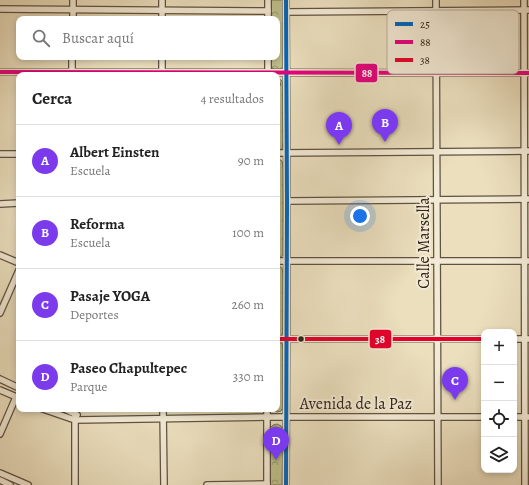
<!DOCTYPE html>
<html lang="es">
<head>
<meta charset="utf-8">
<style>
	body { margin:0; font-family:Alegreya,serif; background:#f6f6f6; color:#222 }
	.controls { position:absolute; right:12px; bottom:12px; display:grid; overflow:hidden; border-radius:8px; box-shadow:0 2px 6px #0003 }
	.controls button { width:36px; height:36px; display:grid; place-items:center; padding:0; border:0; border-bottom:1px solid #e0e0e0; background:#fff; color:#222; font:20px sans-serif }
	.you { position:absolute; left:360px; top:216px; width:14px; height:14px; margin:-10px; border:3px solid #fff; border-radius:50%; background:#1a73e8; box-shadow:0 0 0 6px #1a73e833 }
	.badge { display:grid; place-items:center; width:26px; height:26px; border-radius:50%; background:#7c3aed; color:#fff; font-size:13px; font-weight:700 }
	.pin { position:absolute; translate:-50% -33px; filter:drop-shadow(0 1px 2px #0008) }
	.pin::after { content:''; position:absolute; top:21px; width:14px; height:12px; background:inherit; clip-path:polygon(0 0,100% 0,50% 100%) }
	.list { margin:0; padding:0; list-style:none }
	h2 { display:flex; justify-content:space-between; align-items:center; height:52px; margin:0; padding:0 16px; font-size:17px }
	h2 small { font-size:13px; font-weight:400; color:#767676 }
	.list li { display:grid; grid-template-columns:26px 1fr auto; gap:12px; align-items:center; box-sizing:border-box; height:72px; padding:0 16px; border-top:1px solid #e0e0e0 }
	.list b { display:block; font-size:15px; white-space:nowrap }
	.list p { margin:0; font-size:13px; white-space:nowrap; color:#767676 }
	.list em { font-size:13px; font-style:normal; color:#767676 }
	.icon { flex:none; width:22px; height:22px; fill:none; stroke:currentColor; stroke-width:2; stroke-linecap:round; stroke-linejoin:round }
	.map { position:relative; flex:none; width:529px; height:485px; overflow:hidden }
	.search { position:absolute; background:#fff; box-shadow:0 2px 6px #0003; left:16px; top:16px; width:264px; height:44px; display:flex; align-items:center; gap:10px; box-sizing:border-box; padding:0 14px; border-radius:8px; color:#767676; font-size:15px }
	.panel { position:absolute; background:#fff; box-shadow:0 2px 6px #0003; left:16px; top:72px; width:264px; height:340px; border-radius:8px }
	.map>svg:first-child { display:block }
</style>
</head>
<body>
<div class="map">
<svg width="529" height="485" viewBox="0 0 529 485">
	<defs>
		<pattern id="park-crowns" width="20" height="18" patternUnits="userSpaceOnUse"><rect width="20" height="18" fill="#bec08c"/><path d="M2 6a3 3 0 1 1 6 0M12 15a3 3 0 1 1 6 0" fill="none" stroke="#9b9c71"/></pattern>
	</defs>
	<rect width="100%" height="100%" fill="#ebdfbe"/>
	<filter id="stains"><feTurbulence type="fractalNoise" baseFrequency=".005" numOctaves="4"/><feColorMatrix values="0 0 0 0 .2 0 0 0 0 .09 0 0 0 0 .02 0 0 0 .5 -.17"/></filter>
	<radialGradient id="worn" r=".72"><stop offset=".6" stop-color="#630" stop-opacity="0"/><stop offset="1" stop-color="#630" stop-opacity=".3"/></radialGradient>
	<!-- park -->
	<g fill="url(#park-crowns)" stroke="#787252">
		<polygon points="271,0 283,0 283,66 279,71 275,71 271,66 271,57 277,57 277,19 271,19"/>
		<polygon points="277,78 281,80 283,83 283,141 282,149 277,151 277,88 281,85 280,82 277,81"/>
		<polygon points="277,158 282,161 283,167 283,254 281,257 277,258"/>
		<polygon points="277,265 282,268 283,274 283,332 281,337 277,338"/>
		<polygon points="277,343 281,343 283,346 283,407 281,411 277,412 272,409 277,409"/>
		<polygon points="277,424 281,426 283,430 282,485 270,485 270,428 273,425"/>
	</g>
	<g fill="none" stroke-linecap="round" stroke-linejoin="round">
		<!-- minor casing -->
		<g stroke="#605241" stroke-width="8">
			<g id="minor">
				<polyline points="162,0 162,19"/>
				<polyline points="268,0 268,19"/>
				<polyline points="436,0 438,485"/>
				<polyline points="524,0 525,485"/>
				<polyline points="0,9 268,11"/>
				<polyline points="286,12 529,10"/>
				<polyline points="73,19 73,0"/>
				<polyline points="162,57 162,75"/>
				<polyline points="268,57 268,75"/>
				<path d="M0,72C176,71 353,74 529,73"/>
				<polyline points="72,75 72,57"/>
				<polyline points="277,153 529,151"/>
				<polyline points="0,154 19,154"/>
				<polyline points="287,201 529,199"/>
				<polyline points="0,204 19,203"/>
				<polyline points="0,255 19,263"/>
				<polyline points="277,261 529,261"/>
				<polyline points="0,313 19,270"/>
				<polyline points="277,339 484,339"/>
				<polyline points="514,339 529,339"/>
				<polyline points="0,379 19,388"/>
				<polyline points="0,390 19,398"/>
				<polyline points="43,409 75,420 267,417 484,417"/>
				<polyline points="65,409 77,415"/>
				<polyline points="75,409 75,485"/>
				<polyline points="163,409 164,485"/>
				<polyline points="514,417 529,417"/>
				<polyline points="0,434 16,397"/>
				<polyline points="0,473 28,485"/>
				<polyline points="0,480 10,485"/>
				<polyline points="207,485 267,484"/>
				<polyline points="267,485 267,409"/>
				<polyline points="286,485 287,205 286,0"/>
			</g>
		</g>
		<!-- minor -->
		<use href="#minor" stroke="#f2ead5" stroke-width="5.5"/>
		<!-- bus-1 casing -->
		<g stroke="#f2ead5" stroke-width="7">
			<polyline id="bus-1" points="286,485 287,205 286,0"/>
		</g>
		<!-- bus-2 casing -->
		<g stroke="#f2ead5" stroke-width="7">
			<path id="bus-2" d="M0,72C176,71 353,74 529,73"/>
		</g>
		<!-- bus-3 casing -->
		<g stroke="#f2ead5" stroke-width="7">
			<polyline id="bus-3" points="277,339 484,339"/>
		</g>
		<!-- bus-1 -->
		<use href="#bus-1" stroke="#0065bd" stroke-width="4"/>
		<!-- bus-2 -->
		<use href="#bus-2" stroke="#e5007d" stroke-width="4"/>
		<!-- bus-3 -->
		<use href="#bus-3" stroke="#e4002b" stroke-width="4"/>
	</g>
	<!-- markers -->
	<circle fill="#322317" stroke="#f2ead5" stroke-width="1.5" cx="301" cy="339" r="3.5"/>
	<g text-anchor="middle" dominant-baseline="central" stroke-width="4" stroke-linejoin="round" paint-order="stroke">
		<!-- street labels -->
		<g font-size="16" fill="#322317" stroke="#f2ead5">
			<text transform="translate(424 243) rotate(-90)">Calle Marsella</text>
			<text x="356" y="404">Avenida de la Paz</text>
		</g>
	</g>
	<!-- legend -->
	<rect x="387" y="10" width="132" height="64" rx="6" fill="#f2ead5" stroke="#b8ae9c" stroke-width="1"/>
	<rect x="395" y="22" width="18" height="4" fill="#0065bd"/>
	<rect x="395" y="40" width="18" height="4" fill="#e5007d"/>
	<rect x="395" y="58" width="18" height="4" fill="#e4002b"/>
	<g font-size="11" fill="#322317">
		<text x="420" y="28">25</text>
		<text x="420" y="46">88</text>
		<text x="420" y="64">38</text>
	</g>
	<g stroke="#f2ead5" stroke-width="1.5">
		<rect x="355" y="63" width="23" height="20" rx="4" fill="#e5007d"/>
		<rect x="369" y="329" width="23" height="20" rx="4" fill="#e4002b"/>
	</g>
	<g font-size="11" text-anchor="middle" font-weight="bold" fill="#fff">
		<text x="367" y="77">88</text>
		<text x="380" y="343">38</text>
	</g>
	<rect width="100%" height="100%" filter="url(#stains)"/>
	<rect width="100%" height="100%" fill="url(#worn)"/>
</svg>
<div class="controls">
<button>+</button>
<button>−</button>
<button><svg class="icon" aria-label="locate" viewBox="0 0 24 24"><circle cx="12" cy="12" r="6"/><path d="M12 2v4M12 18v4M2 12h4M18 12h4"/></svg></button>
<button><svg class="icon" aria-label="layers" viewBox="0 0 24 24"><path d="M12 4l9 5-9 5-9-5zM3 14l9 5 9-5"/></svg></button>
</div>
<div class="you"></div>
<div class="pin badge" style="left:339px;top:145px">A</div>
<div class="pin badge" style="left:385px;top:142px">B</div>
<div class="pin badge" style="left:455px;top:400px">C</div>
<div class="pin badge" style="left:276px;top:460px">D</div>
<div class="search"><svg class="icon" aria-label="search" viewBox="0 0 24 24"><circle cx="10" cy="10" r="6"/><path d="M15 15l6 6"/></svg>Buscar aquí</div>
<section class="panel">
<h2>Cerca<small>4 resultados</small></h2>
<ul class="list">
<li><span class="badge">A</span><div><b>Albert Einsten</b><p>Escuela</p></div><em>90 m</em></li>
<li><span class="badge">B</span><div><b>Reforma</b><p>Escuela</p></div><em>100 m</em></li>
<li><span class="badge">C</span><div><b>Pasaje YOGA</b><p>Deportes</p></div><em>260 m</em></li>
<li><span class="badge">D</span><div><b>Paseo Chapultepec</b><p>Parque</p></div><em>330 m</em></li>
</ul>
</section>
</div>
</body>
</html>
